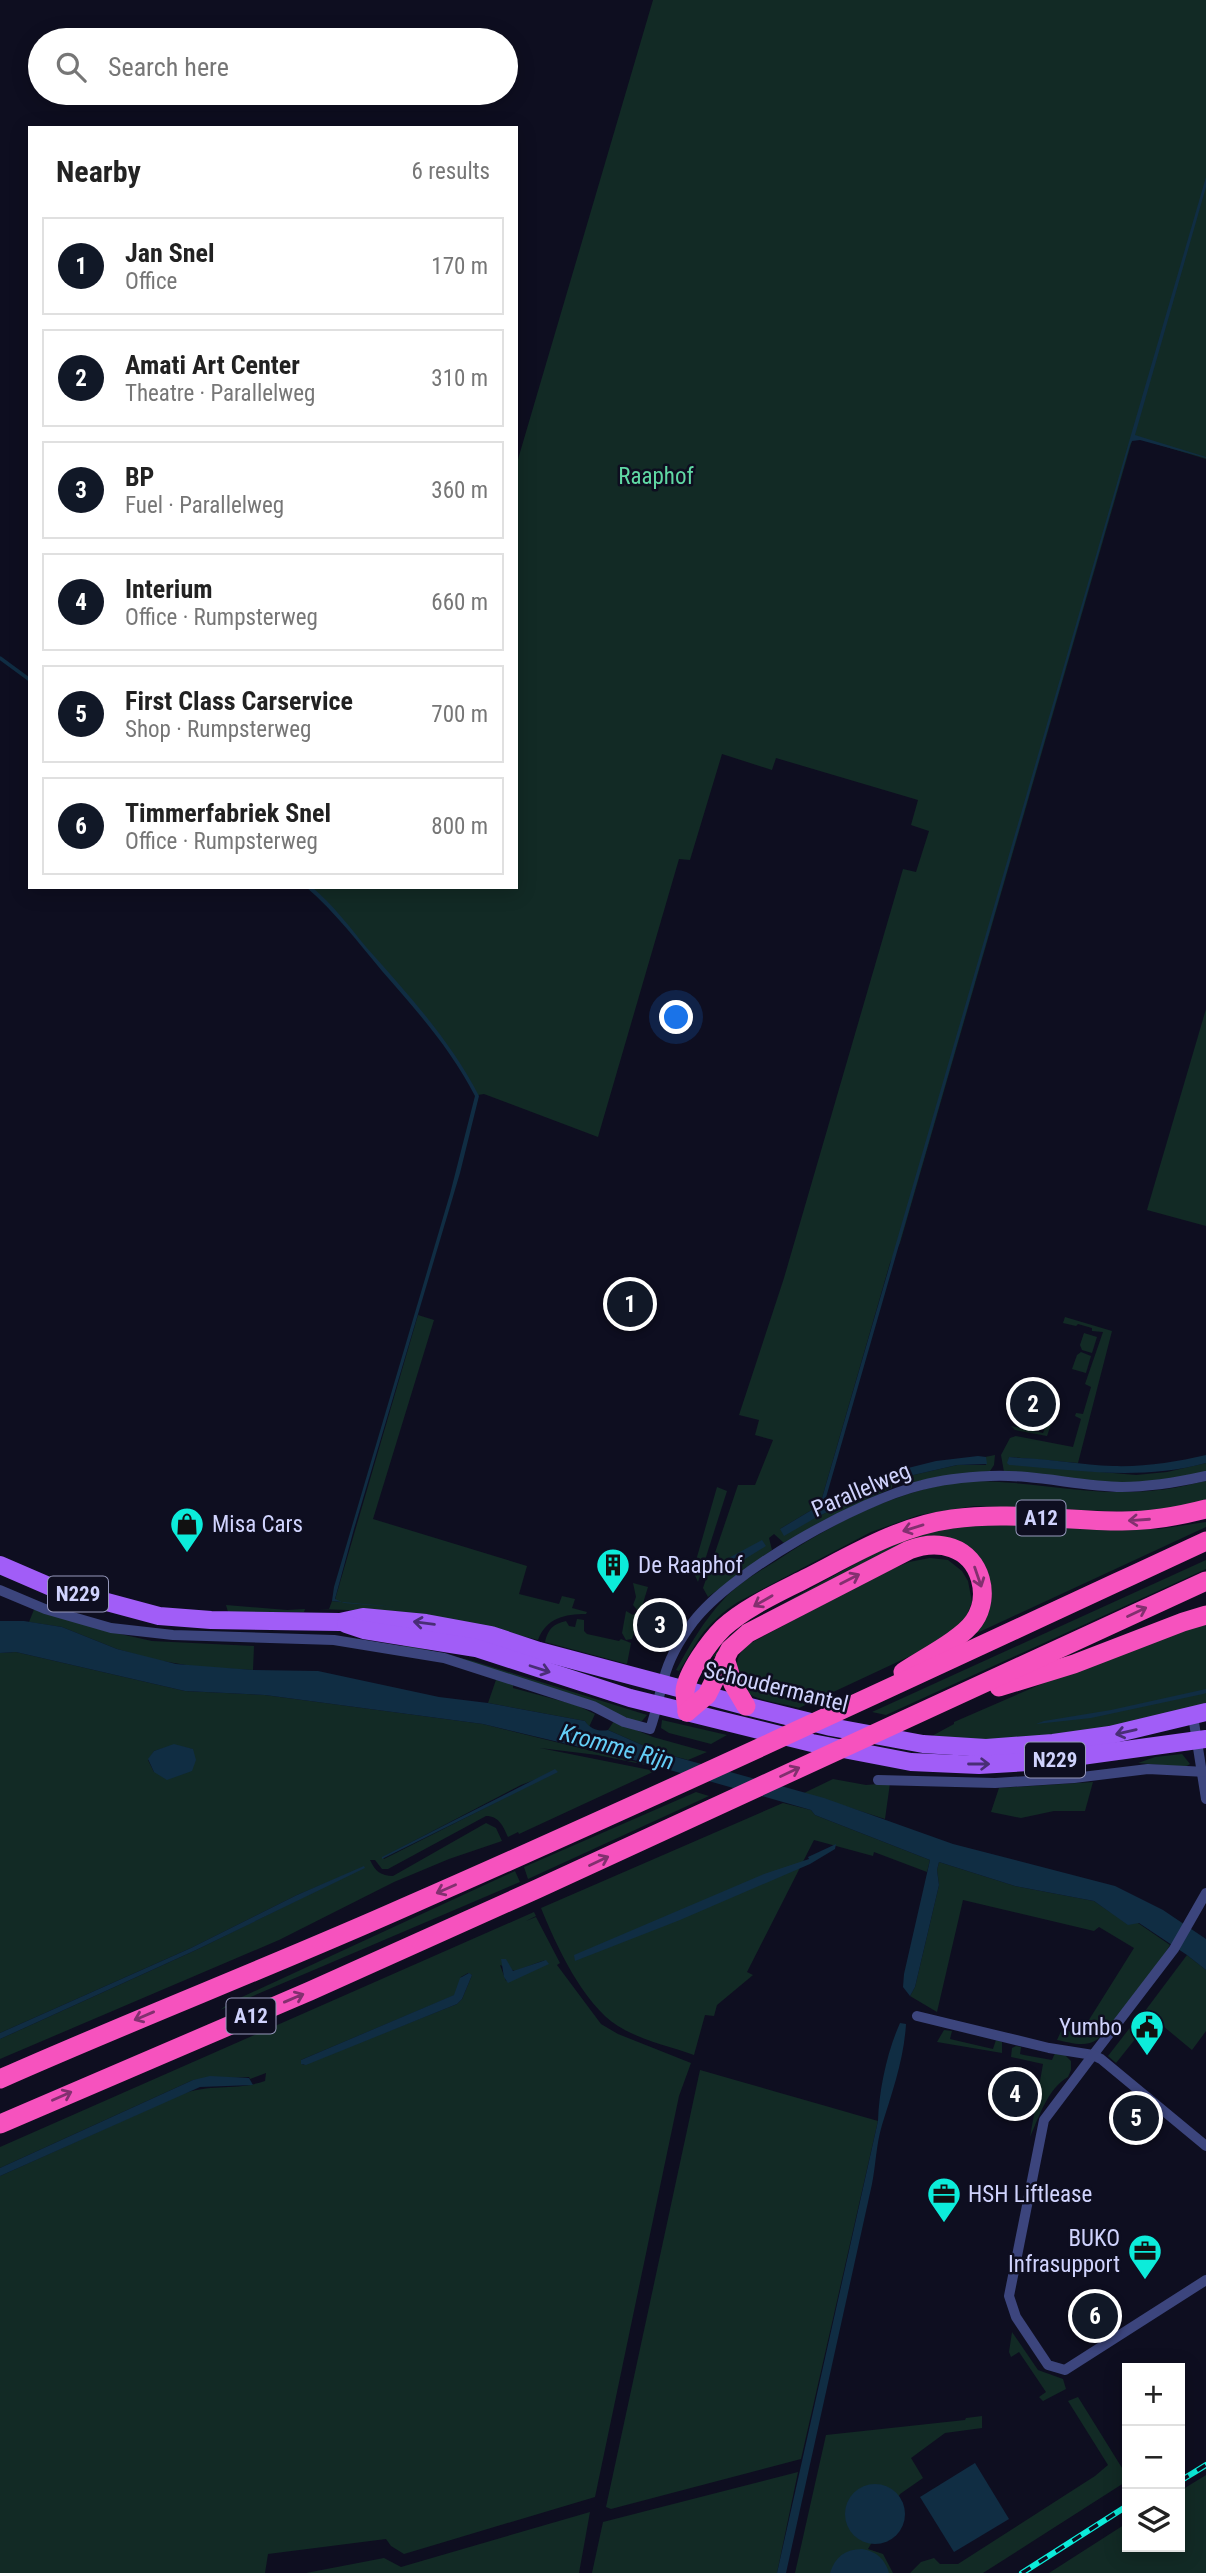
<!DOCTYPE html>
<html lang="en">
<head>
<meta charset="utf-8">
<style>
	body { margin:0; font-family:"Roboto Condensed",sans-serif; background:#f2f2f2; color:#222 }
	.controls { position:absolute; right:21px; bottom:21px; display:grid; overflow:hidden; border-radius:0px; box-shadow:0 4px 18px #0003 }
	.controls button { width:63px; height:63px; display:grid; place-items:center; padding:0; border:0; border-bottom:2px solid #e0e0e0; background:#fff; color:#222; font:35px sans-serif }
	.you { position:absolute; left:677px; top:1018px; width:24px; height:24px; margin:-18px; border:5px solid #fff; border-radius:50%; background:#1a73e8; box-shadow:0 0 0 10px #1a73e833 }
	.badge { display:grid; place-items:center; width:46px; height:46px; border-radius:50%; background:#111827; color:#fff; font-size:23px; font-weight:700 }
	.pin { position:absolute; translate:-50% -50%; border:4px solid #fff; box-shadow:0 2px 7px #0006 }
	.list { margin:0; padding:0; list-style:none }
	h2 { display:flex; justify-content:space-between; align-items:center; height:91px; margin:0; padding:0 28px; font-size:30px }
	h2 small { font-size:23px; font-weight:400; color:#767676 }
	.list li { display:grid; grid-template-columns:46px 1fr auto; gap:21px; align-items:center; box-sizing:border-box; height:98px; margin:0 14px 14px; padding:0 14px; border:2px solid #e0e0e0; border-radius:0px }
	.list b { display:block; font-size:26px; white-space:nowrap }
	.list p { margin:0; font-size:23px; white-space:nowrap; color:#767676 }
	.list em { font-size:23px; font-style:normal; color:#767676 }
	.icon { flex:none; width:38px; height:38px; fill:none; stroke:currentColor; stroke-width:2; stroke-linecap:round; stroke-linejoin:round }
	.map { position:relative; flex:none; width:1206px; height:2573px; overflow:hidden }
	.search { position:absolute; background:#fff; box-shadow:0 4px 18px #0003; left:28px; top:28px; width:490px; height:77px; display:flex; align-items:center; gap:18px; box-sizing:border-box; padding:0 24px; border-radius:38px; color:#767676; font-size:26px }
	.panel { position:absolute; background:#fff; box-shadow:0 4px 18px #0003; left:28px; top:126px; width:490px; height:763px; border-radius:0px }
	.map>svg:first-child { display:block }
</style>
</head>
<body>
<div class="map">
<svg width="1206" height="2573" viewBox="0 0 1206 2573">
	<rect width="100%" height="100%" fill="#0e0e20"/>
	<!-- green -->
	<g fill="#122a25" fill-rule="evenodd">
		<path d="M653,0H1206V459L1133,437L900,1243L890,1263L820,1505L780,1529L804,1523L887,1484L890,1481L887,1475L893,1473L892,1488L838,1513L784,1543L774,1534L769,1538L772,1550L708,1597L703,1588L738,1485H755L773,1440L755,1435L759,1420L739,1415L784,1278L903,869L916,872L929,831L911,825L918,800L776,758L772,770L722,754L690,860L679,859L598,1137L484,1094L478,1095C432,1018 371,952 309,887H516V466Z"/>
		<polygon points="1206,1009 1206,1226 1147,1210"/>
		<path d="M418,1315L434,1320L373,1519L527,1566L519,1594L559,1604L562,1596L575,1599L572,1608L587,1612L586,1614C565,1614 546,1618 538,1640L462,1621L403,1612L318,1609H329L332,1601L340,1602L335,1600L336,1596Z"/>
		<polygon points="1065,1317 1112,1331 1078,1463 1009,1457 1008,1464 1136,1475 1167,1472 1206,1463 1206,1472 1156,1481 1113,1483 1004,1472 1001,1455 1010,1438 1016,1436 1073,1447 1081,1419 1075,1416 1076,1413 1083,1414 1091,1387 1085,1384 1103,1332 1092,1331 1092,1328 1078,1324 1076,1326 1063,1323"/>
		<polygon points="1084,1333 1097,1337 1092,1353 1082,1350 1080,1345"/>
		<polygon points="1081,1352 1091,1356 1086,1373 1072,1369 1077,1355"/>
		<polygon points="1030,1380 1019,1421 1016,1420 1013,1415 1022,1384"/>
		<polygon points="1042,1421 1051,1424 1047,1436 1015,1430 1011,1426 1043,1433 1045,1428 1040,1426"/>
		<polygon points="995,1455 994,1465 990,1471 909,1484 903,1479 902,1470 907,1469 909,1476 957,1465 986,1465 985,1457"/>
		<path d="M968,1481C1031,1480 1095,1498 1158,1490C1174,1489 1190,1484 1206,1481V1505L1158,1513L974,1506L919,1515L871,1532L738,1602C724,1611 710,1623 700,1637C692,1648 687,1660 679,1671L676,1670C690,1645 704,1620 724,1599C738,1584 758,1572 776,1561C833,1523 898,1489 968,1481Z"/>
		<polygon points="717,1487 727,1491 698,1582 693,1571"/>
		<polygon points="975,1522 1106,1529 1159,1529 1206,1522 1206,1527 975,1634 990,1585 935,1538 718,1660 713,1656 729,1637 752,1621 905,1536"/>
		<path d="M930,1558L948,1560L962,1571L968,1581L972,1602L964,1622L921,1651L799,1708C784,1704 765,1702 751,1695C739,1690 733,1668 739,1656C741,1651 746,1648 749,1644L882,1573L909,1562Z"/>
		<polygon points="1206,1560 1206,1569 886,1715 872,1712"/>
		<polygon points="633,1583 648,1587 632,1639 626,1640 622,1633 626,1611 633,1615 638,1611 633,1605 636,1597"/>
		<polygon points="226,1605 287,1610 305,1609 304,1612 228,1612"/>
		<polygon points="35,1607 111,1632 152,1641 254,1646 253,1670 198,1667 156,1660 117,1649 62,1627 29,1622"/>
		<path d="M577,1619L584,1620V1631L587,1634L619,1641L621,1639L631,1643L627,1664L545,1642C548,1629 553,1624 566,1621L569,1626L575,1627Z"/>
		<path d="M1206,1625V1705C1137,1723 1066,1739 994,1741C973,1741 951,1738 930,1737L954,1724V1722L1046,1682L1183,1628Z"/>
		<polygon points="403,1644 473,1661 647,1715 642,1721 637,1722 403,1647"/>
		<path d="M16,1652L185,1691L265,1695L483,1724L661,1768L597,1755L540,1748L655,1771L519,1834L518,1832L508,1837C503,1826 499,1816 486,1816L388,1869H382L375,1860H370C375,1871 381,1876 393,1876L486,1823L496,1828L502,1841L449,1859L394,1882L279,1940L0,2059V2039L196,1950L365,1867L297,1895L191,1948L0,2033V1653ZM174,1745L192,1749L154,1772L148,1760L154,1751ZM558,1771L384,1859L383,1857L521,1785Z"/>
		<polygon points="497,1677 513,1685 513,1688 576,1705 595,1714 589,1727 585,1721 488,1703"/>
		<polygon points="662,1720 727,1735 711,1744 669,1733 661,1728"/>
		<polygon points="614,1721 653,1737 707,1752 688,1760 658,1752 608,1730"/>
		<polygon points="1182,1754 1190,1764 1185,1767 1138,1763 1155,1757"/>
		<polygon points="833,1779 866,1785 890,1783 885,1819 804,1793"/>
		<polygon points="1093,1782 1085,1811 1054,1811 1021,1818 991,1812 999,1788"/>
		<polygon points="696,1792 709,1796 528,1879 524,1867"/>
		<path d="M783,1803L811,1810L815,1815L930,1860L927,1872L874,1852L873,1856L814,1840L747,1972L753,1975L717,2005L714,2016L705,2015L694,2055C669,2046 640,2040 618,2026C583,2004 556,1945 541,1908Z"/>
		<path d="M939,1862L1015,1886L1094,1901L1110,1912L1138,1923L1170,1945C1156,1967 1114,2036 1090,2043C1080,2046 1067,2042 1057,2040L1062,2029L1078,2034L1082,2031L1134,1948L1099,1927L1094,1931L963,1900L937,2012L910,1996L915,1987L939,1885L937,1870Z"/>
		<polygon points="515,1871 520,1882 220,2010 231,2002"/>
		<path d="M534,1912L536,1916L526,1921L536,1917L560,1963L557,1965L601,2024L618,2034L691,2063L679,2096L595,2497L404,2554L391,2546L386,2539L268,2554L265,2573H0V2176L182,2094C212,2083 237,2091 265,2081L266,2073L250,2079L249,2077L193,2080L0,2168V2147ZM545,1960L506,1981L500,1965L515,1971ZM468,1973L472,1975L462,1999L457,2004L303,2065L301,2060L455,1995L461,1977Z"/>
		<polygon points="1187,1955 1206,1970 1206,2031 1192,2050 1145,2011"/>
		<polygon points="1139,2016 1148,2023 1116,2063 1108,2056"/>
		<polygon points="944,2030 952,2031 950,2039 993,2049 996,2040 1002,2042 1002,2053 937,2042"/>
		<path d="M1016,2046L1021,2047L1020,2054L1024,2055L1052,2060L1055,2053L1064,2054L1071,2061V2070L1068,2077C1048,2088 1039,2117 1030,2137L1043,2064L1011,2057L1012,2048Z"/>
		<polygon points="700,2070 878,2121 801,2459 611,2509 606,2507"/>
		<polygon points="1012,2332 1038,2370 1063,2379 1066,2389 1043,2401 1039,2397 1046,2392 1019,2352 1011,2357 1009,2352"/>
		<polygon points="1078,2397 1127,2476 1127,2481 983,2573 910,2573 921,2562 934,2558 940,2564 958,2564 1095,2476 1108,2465 1068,2401"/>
		<polygon points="982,2416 982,2428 945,2433 911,2458 923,2478 900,2494 868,2549 883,2554 893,2573 795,2573 826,2435 965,2420 966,2418"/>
		<polygon points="798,2472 777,2573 592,2573 603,2522"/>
		<polygon points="1206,2475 1206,2573 1049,2573 1127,2523 1127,2547 1180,2547 1180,2491"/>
		<polygon points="590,2512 579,2573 306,2573 384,2558 401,2567"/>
	</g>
	<!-- water -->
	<g fill="#102d43">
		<polygon points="1206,177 1206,187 1135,435 1206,457 1206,458 1140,440 1132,441 1130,445 825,1501 827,1502 885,1475 890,1482 817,1517 784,1536 780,1529 820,1505"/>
		<path d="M306,887H312C333,905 349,926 366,947C408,994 450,1040 479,1096L460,1173L354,1529L335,1599L344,1603L396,1607L332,1601L334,1587L450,1194L475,1096C451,1049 417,1011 382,971C358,942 335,912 306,887Z"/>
		<path d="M1206,1455V1463C1140,1481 1076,1470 1009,1465L1007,1463L1009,1457L1020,1458C1052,1459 1082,1465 1113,1466C1145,1467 1176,1462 1206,1455Z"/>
		<polygon points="978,1456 986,1457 987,1464 957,1465 909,1476 906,1473 908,1468 936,1461"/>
		<polygon points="762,1540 766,1546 727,1570 721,1565 723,1561"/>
		<path d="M0,1621H24L62,1627L117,1649L176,1664L253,1670L318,1671L439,1697L488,1703L585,1721C590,1729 599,1732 608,1730L658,1752L824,1798L953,1844L1115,1886L1163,1910L1206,1939V1970L1187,1955L1139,1923L1128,1925L1094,1901L1015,1886L939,1862L937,1870L939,1885L915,1987L910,1996L903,1987L904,1974L930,1860L815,1815L811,1810L638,1761L483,1724L265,1695L185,1691L16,1652L0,1653Z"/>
		<polygon points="1206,1689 1206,1693 1203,1694 1091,1718 1036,1724 1044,1721 1111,1710"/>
		<polygon points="174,1744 193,1749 196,1760 192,1771 167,1780 154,1772 148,1759 154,1751"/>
		<polygon points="555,1769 558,1772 382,1859 382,1857"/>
		<polygon points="836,1844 835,1849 810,1864 680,1920 575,1961 574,1955 764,1874 809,1859 808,1857"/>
		<polygon points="364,1866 365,1868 196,1950 0,2039 0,2033 191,1948 297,1895"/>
		<polygon points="501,1959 506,1959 513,1971 546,1960 549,1964 508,1983 504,1977"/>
		<polygon points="469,1973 472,1975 462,1999 457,2004 306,2065 301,2064 301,2060 454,1995 460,1978"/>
		<path d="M900,2023L906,2024C904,2059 892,2093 882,2125C876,2145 876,2164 872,2184L786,2573H777L878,2121C879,2090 887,2052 900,2023Z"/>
		<polygon points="210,2076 249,2078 253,2085 200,2087 0,2176 0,2168 193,2080"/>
		<polygon points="975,2463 1009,2519 954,2552 920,2497"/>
		<circle cx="875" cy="2514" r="30"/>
		<path d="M862,2549C876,2551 885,2559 889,2573H830C835,2557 845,2549 862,2549Z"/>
	</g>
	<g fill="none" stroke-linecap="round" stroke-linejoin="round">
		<!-- stream -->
		<polyline stroke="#102d43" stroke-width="3.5" points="0,658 30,680"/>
		<!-- street -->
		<g stroke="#3c457d" stroke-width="10">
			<path d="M0,1590L45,1609L111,1628L173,1635L334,1640L444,1658L593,1706L624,1722L650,1729C656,1713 659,1695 664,1678C669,1659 681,1638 693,1622C733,1570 859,1500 922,1485C944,1479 968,1477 990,1476C1034,1474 1078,1486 1122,1487C1151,1487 1179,1482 1206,1476"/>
			<polyline points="1193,1716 1206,1799"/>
			<polyline points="878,1780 995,1783 1074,1778 1148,1769 1206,1772"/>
			<polyline points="917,2016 1049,2048 1093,2055 1174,1949 1206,1893"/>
			<polyline points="1206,2146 1101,2059 1093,2055 1044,2120 1009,2296 1016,2317 1048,2365 1065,2370 1206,2280"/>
		</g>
		<!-- primary -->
		<g stroke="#a15df7" stroke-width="18">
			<polyline points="0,1565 51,1587 159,1616 211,1620 340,1622 363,1617 426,1623 491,1635 539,1651 746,1706 831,1727 923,1744 986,1748 1053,1743 1110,1735 1206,1712"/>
			<polyline points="346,1624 364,1630 476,1648 630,1698 812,1743 911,1762 979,1765 1045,1761 1206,1739"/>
		</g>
		<!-- highway -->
		<g stroke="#f652be" stroke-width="19">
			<polyline points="725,1658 733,1684 746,1706"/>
			<polyline points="999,1687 1074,1664 1183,1622 1206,1615"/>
			<path d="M687,1712C687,1705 685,1698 685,1691C687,1672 710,1641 723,1628C746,1607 778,1593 805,1579C852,1555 899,1526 952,1519C1008,1511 1066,1521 1122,1521C1151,1521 1179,1516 1206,1509"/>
			<path d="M687,1712L707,1695L730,1649L748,1633L909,1550C922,1545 938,1543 952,1548C981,1558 991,1596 974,1621C962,1639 922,1659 903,1672"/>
			<path d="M0,2079C133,2020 270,1967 403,1908C672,1790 939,1665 1206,1541"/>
			<polyline points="0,2124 310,1991 537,1889 1206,1581"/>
		</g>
		<!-- rail casing -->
		<g stroke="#0cecda" stroke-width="6">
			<g id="rail">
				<polyline points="1180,2481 1206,2465"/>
				<polyline points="1022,2573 1127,2506"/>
			</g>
		</g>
		<!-- rail -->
		<use href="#rail" stroke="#0e0e20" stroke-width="3.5" stroke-dasharray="10" stroke-linecap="butt"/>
	</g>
	<!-- one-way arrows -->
	<defs><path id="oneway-shaft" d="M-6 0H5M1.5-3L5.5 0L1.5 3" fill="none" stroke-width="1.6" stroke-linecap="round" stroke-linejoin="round" transform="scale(1.75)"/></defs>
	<g stroke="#82306f">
		<use href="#oneway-shaft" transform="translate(1139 1520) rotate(176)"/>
		<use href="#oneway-shaft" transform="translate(913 1528) rotate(163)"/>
		<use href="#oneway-shaft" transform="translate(978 1577) rotate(71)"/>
		<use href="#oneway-shaft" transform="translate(850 1579) rotate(-27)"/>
		<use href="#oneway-shaft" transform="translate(763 1601) rotate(150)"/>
		<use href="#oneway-shaft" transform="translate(1137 1612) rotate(-25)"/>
		<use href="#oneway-shaft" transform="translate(790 1772) rotate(-25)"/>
		<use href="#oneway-shaft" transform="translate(599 1861) rotate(-25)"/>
		<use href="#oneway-shaft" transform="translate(446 1889) rotate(156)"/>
		<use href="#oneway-shaft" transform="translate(294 1998) rotate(-23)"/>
		<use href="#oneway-shaft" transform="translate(144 2016) rotate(157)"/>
		<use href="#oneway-shaft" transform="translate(62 2096) rotate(-24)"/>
	</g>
	<g stroke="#492e76">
		<use href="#oneway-shaft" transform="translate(424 1623) rotate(-173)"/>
		<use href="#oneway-shaft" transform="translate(540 1669) rotate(18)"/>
		<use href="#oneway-shaft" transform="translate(1126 1732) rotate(167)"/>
		<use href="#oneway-shaft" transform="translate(979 1764)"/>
	</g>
	<!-- icons -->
	<defs>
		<g id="shop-pin" transform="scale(1.75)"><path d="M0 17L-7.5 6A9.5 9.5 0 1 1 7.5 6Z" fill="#0cecda" stroke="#0e0e20"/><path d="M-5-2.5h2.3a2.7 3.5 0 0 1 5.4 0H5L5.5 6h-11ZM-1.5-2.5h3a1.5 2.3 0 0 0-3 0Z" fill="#111"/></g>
		<g id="building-pin" transform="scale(1.75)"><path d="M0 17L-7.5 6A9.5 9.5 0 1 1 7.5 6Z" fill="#0cecda" stroke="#0e0e20"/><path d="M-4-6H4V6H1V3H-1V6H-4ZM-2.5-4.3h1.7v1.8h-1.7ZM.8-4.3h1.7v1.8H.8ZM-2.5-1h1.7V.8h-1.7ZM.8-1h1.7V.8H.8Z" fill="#111"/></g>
		<g id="civic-pin" transform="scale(1.75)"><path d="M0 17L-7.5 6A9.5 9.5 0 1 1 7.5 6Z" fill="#0cecda" stroke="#0e0e20"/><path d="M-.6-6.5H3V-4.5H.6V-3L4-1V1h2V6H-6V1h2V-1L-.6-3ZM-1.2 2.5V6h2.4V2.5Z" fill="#111"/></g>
		<g id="office-pin" transform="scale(1.75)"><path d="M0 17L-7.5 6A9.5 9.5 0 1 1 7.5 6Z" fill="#0cecda" stroke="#0e0e20"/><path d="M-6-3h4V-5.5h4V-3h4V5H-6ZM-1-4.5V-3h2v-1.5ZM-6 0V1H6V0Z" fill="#111"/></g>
	</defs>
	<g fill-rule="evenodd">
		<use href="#shop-pin" x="187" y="1524"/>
		<use href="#building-pin" x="613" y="1565"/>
		<use href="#civic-pin" x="1147" y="2027"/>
		<use href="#office-pin" x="944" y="2194"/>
		<use href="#office-pin" x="1145" y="2251"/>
	</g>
	<g text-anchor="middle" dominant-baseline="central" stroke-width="5" stroke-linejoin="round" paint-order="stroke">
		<!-- shield labels -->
		<g fill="#0e0e20" stroke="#9698bb" stroke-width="2">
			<rect x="1016.5" y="1500.5" width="49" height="35" rx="5"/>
			<rect x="48" y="1576.5" width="60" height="35" rx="5"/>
			<rect x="1025" y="1742.5" width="60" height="35" rx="5"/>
			<rect x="226.5" y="1998.5" width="49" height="35" rx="5"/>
		</g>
		<g font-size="21" font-weight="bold" fill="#d0d3fd">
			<text x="1041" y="1518">A12</text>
			<text x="78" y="1594">N229</text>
			<text x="1055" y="1760">N229</text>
			<text x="251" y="2016">A12</text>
		</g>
		<!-- park labels -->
		<g font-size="23" fill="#60d8a4" stroke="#0e0e20">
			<text x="656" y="476">Raaphof</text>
		</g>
		<!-- street labels -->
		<g font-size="23" fill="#d0d3fd" stroke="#0e0e20">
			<text transform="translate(861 1490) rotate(-23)">Parallelweg</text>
			<text transform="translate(776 1687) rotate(14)">Schoudermantel</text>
		</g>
		<!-- poi labels -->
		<g font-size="23" fill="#d0d3fd" stroke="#0e0e20" text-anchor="start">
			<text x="212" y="1524">Misa Cars</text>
			<text x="638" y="1565">De Raaphof</text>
			<text x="1122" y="2027" text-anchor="end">Yumbo</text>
			<text x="968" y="2194">HSH Liftlease</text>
			<text x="1120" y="2238" text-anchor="end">BUKO<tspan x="1120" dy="26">Infrasupport</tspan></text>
		</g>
		<!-- water labels -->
		<g font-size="24" font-style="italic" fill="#64cef7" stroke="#0e0e20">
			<text transform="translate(617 1747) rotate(15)">Kromme Rijn</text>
		</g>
	</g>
</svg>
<div class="controls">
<button>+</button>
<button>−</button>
<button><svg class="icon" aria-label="layers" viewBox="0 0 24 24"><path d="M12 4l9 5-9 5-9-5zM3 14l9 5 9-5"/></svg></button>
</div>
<div class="you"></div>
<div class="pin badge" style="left:630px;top:1304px">1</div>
<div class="pin badge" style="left:1033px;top:1404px">2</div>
<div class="pin badge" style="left:660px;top:1625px">3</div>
<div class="pin badge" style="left:1015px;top:2094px">4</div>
<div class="pin badge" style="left:1136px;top:2118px">5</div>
<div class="pin badge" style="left:1095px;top:2316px">6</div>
<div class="search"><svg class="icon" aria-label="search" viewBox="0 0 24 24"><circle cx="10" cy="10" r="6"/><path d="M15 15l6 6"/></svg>Search here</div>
<section class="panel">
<h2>Nearby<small>6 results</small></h2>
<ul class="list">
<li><span class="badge">1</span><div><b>Jan Snel</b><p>Office</p></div><em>170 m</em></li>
<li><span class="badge">2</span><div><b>Amati Art Center</b><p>Theatre · Parallelweg</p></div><em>310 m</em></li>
<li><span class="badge">3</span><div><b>BP</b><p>Fuel · Parallelweg</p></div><em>360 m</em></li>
<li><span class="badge">4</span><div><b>Interium</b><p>Office · Rumpsterweg</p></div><em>660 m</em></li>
<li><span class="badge">5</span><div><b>First Class Carservice</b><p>Shop · Rumpsterweg</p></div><em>700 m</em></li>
<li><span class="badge">6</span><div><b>Timmerfabriek Snel</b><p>Office · Rumpsterweg</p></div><em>800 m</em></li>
</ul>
</section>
</div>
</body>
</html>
